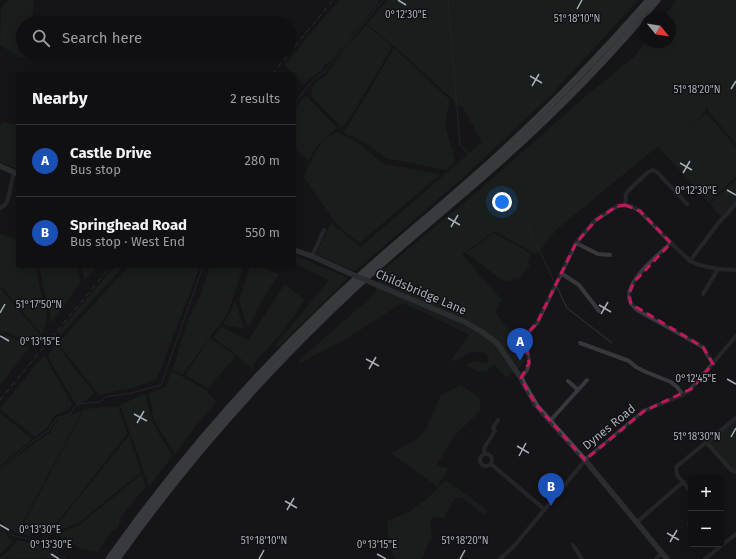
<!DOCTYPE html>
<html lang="en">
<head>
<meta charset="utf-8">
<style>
	body { margin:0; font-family:"Fira Sans",sans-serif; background:#1e1e20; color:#f1f3f6 }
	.controls { position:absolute; right:12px; bottom:12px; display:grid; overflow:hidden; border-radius:4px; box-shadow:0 2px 10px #0003 }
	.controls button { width:36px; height:36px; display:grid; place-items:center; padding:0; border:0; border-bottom:1px solid #303032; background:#101012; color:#f1f3f6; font:20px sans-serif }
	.compass { position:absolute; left:640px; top:12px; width:36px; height:36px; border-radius:50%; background:#101012; box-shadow:0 2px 10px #0003; rotate:120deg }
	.you { position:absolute; left:502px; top:202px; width:14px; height:14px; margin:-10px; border:3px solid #fff; border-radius:50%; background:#1a73e8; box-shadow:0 0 0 6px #1a73e833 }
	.badge { display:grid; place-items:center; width:26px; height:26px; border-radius:50%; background:#f2b134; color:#fff; font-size:13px; font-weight:700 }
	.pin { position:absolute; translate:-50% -33px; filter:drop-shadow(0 1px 2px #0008) }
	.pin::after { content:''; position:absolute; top:21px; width:14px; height:12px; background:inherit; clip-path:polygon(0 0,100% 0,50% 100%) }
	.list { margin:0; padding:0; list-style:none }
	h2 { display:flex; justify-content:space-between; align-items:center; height:52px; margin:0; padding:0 16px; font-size:17px }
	h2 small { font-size:13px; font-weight:400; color:#9c9d9f }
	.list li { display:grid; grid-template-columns:26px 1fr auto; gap:12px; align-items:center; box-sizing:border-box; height:72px; padding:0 16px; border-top:1px solid #303032 }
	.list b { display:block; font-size:15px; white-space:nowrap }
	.list p { margin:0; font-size:13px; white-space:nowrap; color:#9c9d9f }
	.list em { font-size:13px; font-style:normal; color:#9c9d9f }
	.icon { flex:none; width:22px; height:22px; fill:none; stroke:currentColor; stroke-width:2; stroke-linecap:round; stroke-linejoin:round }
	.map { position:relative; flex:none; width:736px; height:559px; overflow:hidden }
	.search { position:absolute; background:#101012; box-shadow:0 2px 10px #0003; left:16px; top:16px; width:280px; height:44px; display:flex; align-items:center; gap:10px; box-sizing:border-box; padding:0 14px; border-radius:22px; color:#9c9d9f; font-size:15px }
	.panel { position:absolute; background:#101012; box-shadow:0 2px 10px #0003; left:16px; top:72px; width:280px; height:196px; border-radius:4px }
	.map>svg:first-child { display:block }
</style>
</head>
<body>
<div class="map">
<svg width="736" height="559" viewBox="0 0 736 559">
	<rect width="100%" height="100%" fill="#161618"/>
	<!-- green -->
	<g fill="#1e261f">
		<polygon points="8,0 34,0 32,20 45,23 23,23 23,53 45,53 43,59 19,57 0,45 1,9"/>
		<path d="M339,0H379L377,5L331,61L325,64C322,73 318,72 311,77C308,79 306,82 304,85L284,65Z"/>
		<polygon points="387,0 638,0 552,94 467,174 355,271 316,254 331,223 361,247 482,142 462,106 453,105 454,99 451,98 394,46 367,24"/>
		<polygon points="676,0 736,0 736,144 706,108 705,109 706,111 688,129 706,113 736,147 736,176 709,203 658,146 557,229 536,254 494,231 462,255 502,300 495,312 518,341 525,362 506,378 494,364 487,371 477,372 475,370 466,365 473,361 488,363 489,357 482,351 468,353 456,361 451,360 469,335 423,312 402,303 346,339 300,363 299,360 375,294 382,271 479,190 586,96 634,57 646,41 646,42 670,42 670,18 663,18"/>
		<polygon points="366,25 390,44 391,49 351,116 342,128 311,96 314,83 326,76 330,69 348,45"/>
		<polygon points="394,48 450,100 445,124 455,162 447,170 386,158 372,147 353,136 348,136 344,131 348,126"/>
		<path d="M306,96C317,106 326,117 337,127L315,148L309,161L301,153L294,149V110L302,99Z"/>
		<polygon points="4,122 14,125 18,124 18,169 0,162 0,125"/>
		<polygon points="337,132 353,140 384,164 441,174 359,243 344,231 333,219 304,177 317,149 328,137"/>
		<polygon points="736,179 736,200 728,211 721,217 710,204"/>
		<polygon points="494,233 513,243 531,254 527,262 530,265 518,280 514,277 509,282 503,281 466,253"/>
		<polygon points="0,234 18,240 18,266 35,266 47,319 42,335 4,289 0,287"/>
		<polygon points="294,255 348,278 280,345 274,347 329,280 294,263"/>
		<polygon points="39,266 72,266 77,269 81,282 49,325 51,319"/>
		<polygon points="80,266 97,266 85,280 82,268"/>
		<polygon points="115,266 123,266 61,335 58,332"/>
		<polygon points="129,266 200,266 157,379 133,388 99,395 58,343"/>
		<polygon points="210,266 243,266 234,295 227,314 182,375 173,369 189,317 201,294"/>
		<polygon points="250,266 261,266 279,274 264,297 248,328 239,301 244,286"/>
		<path d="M285,284L304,300C301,305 298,309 295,314C288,325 278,336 270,346C263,355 256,358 252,369L238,356L213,337L221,327L248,340Z"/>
		<polygon points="0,289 2,290 40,335 33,344 7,332 0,333"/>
		<polygon points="235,301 244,329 226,325 223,323 229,315"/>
		<polygon points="6,335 30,347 0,385 0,341"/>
		<polygon points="210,338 236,356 208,388 185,375"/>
		<polygon points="55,343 94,393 78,408 48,357"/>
		<polygon points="44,355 72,404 68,410 55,415 47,428 35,437 0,409"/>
		<polygon points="172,371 206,390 216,402 196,426 175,454 154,420 149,394 165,387"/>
		<polygon points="461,385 479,397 481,410 454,436 437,465 448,469 437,486 391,453 414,441 424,433 441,395"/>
		<polygon points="145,394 152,421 172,456 149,487 120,405"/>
		<polygon points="118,406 127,434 49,533 43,526 29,536 19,532 84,409"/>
		<polygon points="82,411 17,533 6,527 0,519 0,470 36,442 50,433 58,419"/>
		<polygon points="0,413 32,439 0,466"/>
		<polygon points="736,420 736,470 731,469 708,442"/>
		<polygon points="129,435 141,472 81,521 67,528 52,531"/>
		<polygon points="142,474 146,486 121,517 118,528 111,532 97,552 81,549 56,534 78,526"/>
		<polygon points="445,480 488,510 484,515 462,498 455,498 444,518 434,517 430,522 432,538 427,546 422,559 396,559 388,546 389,540 387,521 409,512 429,497"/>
		<polygon points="0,526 13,542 0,554"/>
		<polygon points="18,540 46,547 59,558 0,559 0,557 5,554"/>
	</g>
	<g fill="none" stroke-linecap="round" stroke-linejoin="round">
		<!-- stream -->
		<g stroke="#2c353c" stroke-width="1">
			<polyline points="448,0 460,145 471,157"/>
			<path d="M294,106C302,93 311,80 324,72L383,0"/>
			<polyline points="496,187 500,192"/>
			<polyline points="503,194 525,220 554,281"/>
			<polyline points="557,287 567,308 612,343"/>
			<polyline points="0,469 30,443 48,431 57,418 70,414 77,404 100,402 105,397 131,393 161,385 203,266"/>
			<polyline points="0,523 5,529 12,535 46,544"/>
			<polyline points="50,547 65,559"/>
		</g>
		<!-- street -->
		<g stroke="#37383d" stroke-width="4">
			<polyline points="625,205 626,194 628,191 648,172 653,170 658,173 687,204"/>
			<polyline points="0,208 5,205 8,199 14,172"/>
			<polyline points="576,243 598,254 610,255"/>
			<path d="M671,243C659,254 628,279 629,297C629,302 633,306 637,310L703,347L713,364"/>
			<polyline points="312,256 324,230"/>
			<polyline points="690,261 719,222 729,212 736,203"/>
			<polyline points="561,273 579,285 599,311"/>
			<polyline points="703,294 718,269"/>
			<polyline points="580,343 629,361 636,367 646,372 671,382 677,387 683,395"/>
			<polyline points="521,378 527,370 529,363 525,336 537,323 576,243 594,221 617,206 625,205 631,206 640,211 671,243 690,261 699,265 718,269 736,270"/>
			<polyline points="568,381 578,390"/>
			<polyline points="550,421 587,380"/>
			<polyline points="706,442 731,470 736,472"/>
			<circle cx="486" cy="460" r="6"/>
			<polyline points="485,454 484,448 495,431 493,428 498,420"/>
			<polyline points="491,464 544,509"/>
			<polyline points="683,482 691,492"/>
			<polyline points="636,523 683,482 677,475 676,467 736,418"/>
			<polyline points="689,523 691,521"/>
			<polyline points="573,545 582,559"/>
			<polyline points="500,559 515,545 561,490 585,460 644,411 683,395 691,389 736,336"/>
			<polyline points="656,559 662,553"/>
			<polyline points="705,559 736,534"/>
		</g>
		<!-- secondary -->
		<g stroke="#45474d" stroke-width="5.5">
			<polyline points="0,166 18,174"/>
			<polyline points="294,250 312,256 349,273"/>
			<polyline points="382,287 465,322 482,332 497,343 521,378 525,386 536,405 550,421 585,460 667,559"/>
		</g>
		<!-- highway -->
		<g stroke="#63666e" stroke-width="7">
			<path d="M109,559C175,466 249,380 331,302C382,254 436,211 487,165C545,113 598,58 649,0"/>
			<path d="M117,559C187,460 268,369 357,286C401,245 448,208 493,168C552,116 607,60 657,0"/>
		</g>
		<!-- rail -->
		<g stroke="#4a4c52" stroke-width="1" stroke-dasharray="5 4" stroke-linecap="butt">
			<polyline points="272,74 333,0"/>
			<polyline points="0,400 111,266"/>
		</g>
		<!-- secondary-bridge -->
		<polyline stroke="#45474d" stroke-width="5.5" points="349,273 382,287"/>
	</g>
	<!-- marked area -->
	<path d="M0 0H736V559H0ZM625,205L640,211L671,243L634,282L629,294L631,304L703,347L713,364L691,389L644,411L585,460L536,405L525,386L521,378L529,363L525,336L537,323L576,243L596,220L617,206Z" fill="#161618" fill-opacity=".55" fill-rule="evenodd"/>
	<path fill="none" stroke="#c2185b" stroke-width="3" stroke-dasharray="8 5" stroke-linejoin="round" d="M625,205L640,211L671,243L634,282L629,294L631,304L703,347L713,364L691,389L644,411L585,460L536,405L525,386L521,378L529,363L525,336L537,323L576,243L596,220L617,206Z"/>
	<!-- ticks -->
	<path fill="none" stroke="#a8adb8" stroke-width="1.5" d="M398,0L406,5M577,9L582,0M530,76L542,83M532,86L539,74M731,89L736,81M680,163L692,170M683,173L690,161M727,190L736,195M448,218L460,225M451,227L458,215M599,305L611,312M0,313L5,304M601,314L608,302M0,336L9,341M366,359L379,366M369,369L376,357M727,379L736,384M134,414L147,421M137,423L144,411M731,437L736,428M517,446L529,453M519,456L526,443M285,501L297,508M287,510L294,498M0,525L9,530M667,533L679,540M670,542L677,530M51,554L59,559M377,554L386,559M259,559L264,550M460,559L465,550"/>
	<g text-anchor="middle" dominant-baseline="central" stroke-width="3" stroke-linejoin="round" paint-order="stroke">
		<!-- street labels -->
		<g font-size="12" fill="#a8adb8" stroke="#111113">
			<text transform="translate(421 292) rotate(23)">Childsbridge Lane</text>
			<text transform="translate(609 427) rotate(-39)">Dynes Road</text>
		</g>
	</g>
	<g font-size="10" text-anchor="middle" fill="#a8adb8" stroke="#111113" stroke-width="3" stroke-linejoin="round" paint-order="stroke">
		<text x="406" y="18">0°12'30"E</text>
		<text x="577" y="22">51°18'10"N</text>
		<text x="697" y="93">51°18'20"N</text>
		<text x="696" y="194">0°12'30"E</text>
		<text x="39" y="308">51°17'50"N</text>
		<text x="40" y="345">0°13'15"E</text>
		<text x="696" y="382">0°12'45"E</text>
		<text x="697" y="440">51°18'30"N</text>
		<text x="40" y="533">0°13'30"E</text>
		<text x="264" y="544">51°18'10"N</text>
		<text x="465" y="544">51°18'20"N</text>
		<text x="51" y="548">0°13'30"E</text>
		<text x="377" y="548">0°13'15"E</text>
	</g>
</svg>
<div class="controls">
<button>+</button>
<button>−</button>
</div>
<svg class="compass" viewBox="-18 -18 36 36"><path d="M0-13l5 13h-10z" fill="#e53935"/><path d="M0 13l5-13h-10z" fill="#9c9d9f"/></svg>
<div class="you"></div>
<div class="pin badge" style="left:520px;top:361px;background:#1a4fb4">A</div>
<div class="pin badge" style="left:551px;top:506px;background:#1a4fb4">B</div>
<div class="search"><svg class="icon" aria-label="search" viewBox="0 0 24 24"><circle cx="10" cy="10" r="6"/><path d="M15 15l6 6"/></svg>Search here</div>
<section class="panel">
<h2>Nearby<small>2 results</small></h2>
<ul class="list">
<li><span class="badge" style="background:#1a4fb4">A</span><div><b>Castle Drive</b><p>Bus stop</p></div><em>280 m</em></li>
<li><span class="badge" style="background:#1a4fb4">B</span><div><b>Springhead Road</b><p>Bus stop · West End</p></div><em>550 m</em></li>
</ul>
</section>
</div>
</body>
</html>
